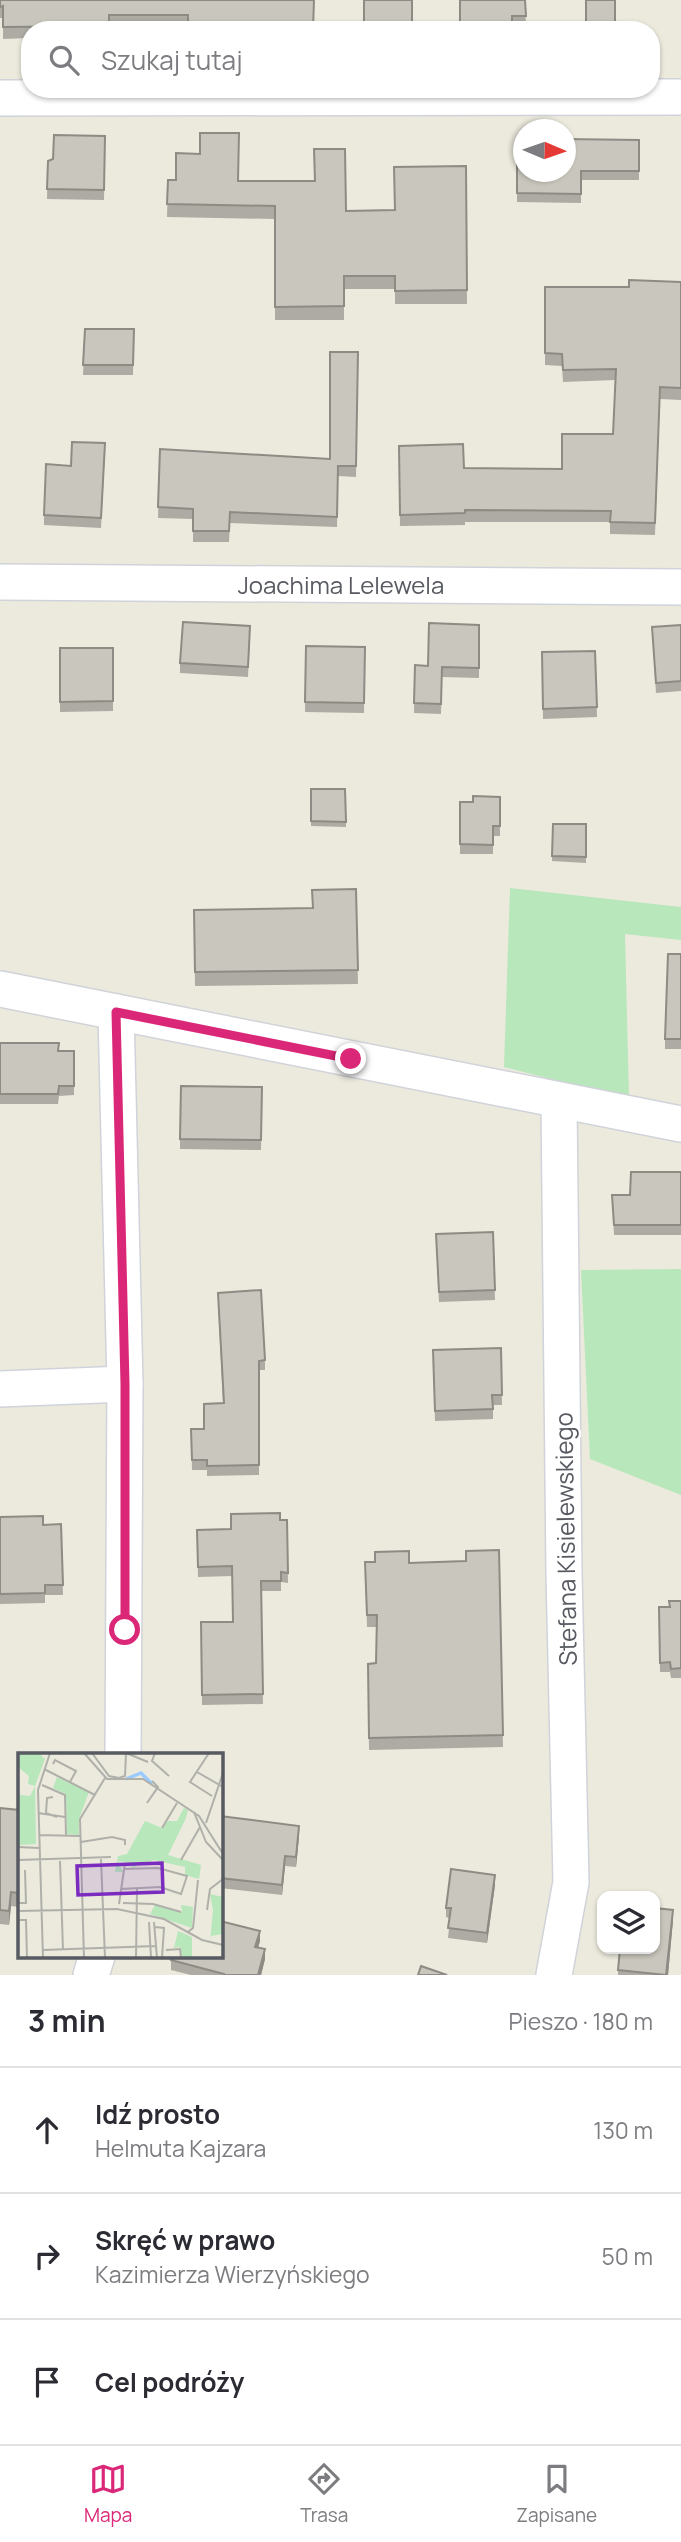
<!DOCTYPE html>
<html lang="pl">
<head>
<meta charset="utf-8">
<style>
	body { margin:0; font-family:Manrope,sans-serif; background:#f2f2f3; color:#2b2b33 }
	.controls { position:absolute; right:21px; bottom:21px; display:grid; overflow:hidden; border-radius:14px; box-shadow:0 2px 5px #0004 }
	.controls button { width:63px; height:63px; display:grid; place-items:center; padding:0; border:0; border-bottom:2px solid #e1e1e2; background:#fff; color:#2b2b33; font:35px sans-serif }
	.compass { position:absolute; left:513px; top:119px; width:63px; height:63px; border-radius:50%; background:#fff; box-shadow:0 2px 5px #0004; rotate:92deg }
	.stop { position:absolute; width:21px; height:21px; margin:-16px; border:5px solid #db2777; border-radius:50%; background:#fff }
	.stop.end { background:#db2777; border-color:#fff; box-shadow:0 2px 7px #0008 }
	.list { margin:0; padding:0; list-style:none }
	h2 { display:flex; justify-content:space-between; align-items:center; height:91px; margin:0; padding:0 28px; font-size:30px }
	h2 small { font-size:23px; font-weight:400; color:#7c7c81 }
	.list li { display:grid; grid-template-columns:46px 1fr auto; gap:21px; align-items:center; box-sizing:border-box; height:126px; padding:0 28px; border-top:2px solid #e1e1e2 }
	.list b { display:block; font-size:26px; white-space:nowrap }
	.list p { margin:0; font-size:23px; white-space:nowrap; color:#7c7c81 }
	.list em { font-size:23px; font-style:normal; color:#7c7c81 }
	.icon { flex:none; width:38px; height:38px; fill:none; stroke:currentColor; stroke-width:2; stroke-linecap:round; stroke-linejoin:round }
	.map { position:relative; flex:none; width:681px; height:1975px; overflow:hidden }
	.search { position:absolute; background:#fff; box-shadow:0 2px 5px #0004; left:21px; right:21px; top:21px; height:77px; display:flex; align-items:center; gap:18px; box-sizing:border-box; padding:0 24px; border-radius:28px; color:#7c7c81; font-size:26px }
	.sheet { height:469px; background:#fff }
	nav { display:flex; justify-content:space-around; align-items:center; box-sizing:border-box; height:98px; border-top:2px solid #e1e1e2; background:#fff; font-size:19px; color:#7c7c81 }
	nav a { display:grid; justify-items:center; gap:4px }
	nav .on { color:#db2777 }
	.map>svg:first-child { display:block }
</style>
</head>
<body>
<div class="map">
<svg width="681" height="1975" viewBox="0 0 681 1975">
	<rect width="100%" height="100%" fill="#eceadd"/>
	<!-- green -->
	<g fill="#b7e7bb">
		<polygon points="510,888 681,907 681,940 625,934 629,1099 504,1067"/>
		<polygon points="681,1269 681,1495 590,1459 581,1270"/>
	</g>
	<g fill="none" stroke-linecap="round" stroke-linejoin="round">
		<!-- minor casing -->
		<g stroke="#d1d3da" stroke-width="38">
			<g id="minor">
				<polyline points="0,98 681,97"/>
				<polyline points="0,582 681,587"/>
				<polyline points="0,989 681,1124"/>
				<polyline points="116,1012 125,1384 123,1755"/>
				<polyline points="0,1389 125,1384"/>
				<polyline points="91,1975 97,1956"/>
				<polyline points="554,1975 571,1882 564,1572 559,1101"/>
			</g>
		</g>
		<!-- minor -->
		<use href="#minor" stroke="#fff" stroke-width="35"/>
	</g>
	<!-- wall -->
	<g fill="#adaba3">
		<polygon points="0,0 315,0 188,26 109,26 109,30 30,30 30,38 3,39 3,18 0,18"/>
		<rect x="364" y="0" width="48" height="30"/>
		<polygon points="525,0 526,26 512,26 512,30 460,30"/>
		<polygon points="105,136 104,200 47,199 48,161"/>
		<polygon points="517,139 639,140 639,180 581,180 581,203 517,202"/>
		<polygon points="466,166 467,304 395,304 395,289 344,289 344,320 275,320 275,219 167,217 168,180 346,211 395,210"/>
		<polygon points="681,282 681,400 660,399 655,535 610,534 610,522 465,522 465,525 400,526 399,446 464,468 562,469 613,434 615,380 563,382 562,366 545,365 545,287 629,287"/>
		<polygon points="85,329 134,329 133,375 83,375"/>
		<polygon points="358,352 356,477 338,476 337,527 230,523 229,542 193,542 193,519 158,518 160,449 330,459"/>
		<polygon points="105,453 101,528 44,525 44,515"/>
		<polygon points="479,625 479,678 442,677 441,714 414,713 415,665 428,666"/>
		<polygon points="681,625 681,691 656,693 652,627"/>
		<polygon points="250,636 248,677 180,673 180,663"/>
		<polygon points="306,646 365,647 364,713 305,712"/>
		<polygon points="60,648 113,648 113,711 60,712"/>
		<polygon points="595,651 597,717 543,719 542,652"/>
		<polygon points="311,789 345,789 346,827 311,826"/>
		<polygon points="500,797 500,836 493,836 493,854 460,854 460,802 473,802"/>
		<polygon points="553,824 586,824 586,863 552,861"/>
		<polygon points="356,889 358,984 195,986 194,910 312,908"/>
		<polygon points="681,954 681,1049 665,1049 665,1039"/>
		<polygon points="0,1043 58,1051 74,1051 74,1095 59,1096 58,1104 0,1104"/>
		<polygon points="262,1087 261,1150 180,1149 180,1139"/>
		<polygon points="681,1172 681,1235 614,1235 612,1195 630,1195"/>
		<polygon points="493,1232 495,1300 439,1302 436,1234"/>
		<polygon points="218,1303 265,1360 265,1370 259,1370 259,1475 207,1476 207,1470 192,1470 191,1429 204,1429 223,1403"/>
		<polygon points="501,1348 502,1405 493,1405 493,1419 435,1421 433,1350"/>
		<polygon points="0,1517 43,1525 61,1524 63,1595 45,1595 45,1603 0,1604"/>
		<polygon points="280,1520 287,1520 288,1583 281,1582 281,1591 261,1591 263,1704 202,1705 201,1622 233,1622 232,1576 198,1577 197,1530 231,1529"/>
		<polygon points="499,1550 503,1747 369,1750 368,1664 376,1663 377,1627 367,1627 365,1562 409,1563 466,1561"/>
		<polygon points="681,1601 681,1678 671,1678 670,1672 660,1672 659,1607 669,1607"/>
		<polygon points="0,1808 19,1810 19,1907 11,1906 9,1925 0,1924"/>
		<polygon points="220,1816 299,1836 296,1867 285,1866 282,1895 220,1888"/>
		<polygon points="495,1885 487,1943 448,1938 450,1918 446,1917 446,1908"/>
		<polygon points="673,1920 668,1975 618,1975 618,1970"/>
		<polygon points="260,1941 258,1948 265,1959 261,1975 191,1975 171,1970 171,1960"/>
	</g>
	<!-- shaded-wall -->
	<g fill="#8d8b84">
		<polygon points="299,1826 299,1836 296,1867 296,1857"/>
		<polygon points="285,1856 285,1866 282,1895 282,1885"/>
		<polygon points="495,1875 495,1885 487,1943 487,1933"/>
		<polygon points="11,1892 11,1906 9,1925 9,1911"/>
		<polygon points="673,1910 673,1920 668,1975 666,1975"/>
		<polygon points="260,1931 260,1941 255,1957 255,1947"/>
		<polygon points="265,1949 265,1959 261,1975 258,1975"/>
	</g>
	<!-- building -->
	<g fill="#c9c7bd" stroke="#8d8b84" stroke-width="2">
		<polygon points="0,0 314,0 313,30 188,29 188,15 109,15 109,26 3,27 3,6 0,7"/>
		<polygon points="364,0 412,0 412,27 364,26"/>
		<polygon points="460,0 525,0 526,16 512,16 512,25 486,26 485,30 460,30"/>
		<rect x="586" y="0" width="29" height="30"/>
		<polygon points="200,133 239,133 238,181 315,181 314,149 345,149 346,211 395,210 394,167 466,166 467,290 395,291 395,276 344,276 344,306 275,307 275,206 167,204 168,180 176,180 176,153 200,154"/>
		<polygon points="54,135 105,136 104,190 47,189 48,161 53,159"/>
		<polygon points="517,139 523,139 523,172 565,172 565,139 639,140 639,171 581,171 581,194 517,193"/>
		<polygon points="629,280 681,282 681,388 660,387 655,523 610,522 611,511 465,510 465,513 400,515 399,446 463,444 464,468 562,469 562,434 613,434 616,369 563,370 562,354 545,353 545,287 629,287"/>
		<polygon points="85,329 134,329 133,365 83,365"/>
		<polygon points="330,352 358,352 356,466 338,466 337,517 230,512 229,531 193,531 193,509 158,507 160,449 330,459"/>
		<polygon points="72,442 105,443 101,518 44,515 46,464 71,466"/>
		<polygon points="183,622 250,626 248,667 180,663"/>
		<polygon points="429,623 479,625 479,668 442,667 441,704 414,703 415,665 428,666"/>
		<polygon points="681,625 681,681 656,683 652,627"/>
		<polygon points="306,646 365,647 364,703 305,702"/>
		<polygon points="60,648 113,648 113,701 60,702"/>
		<polygon points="595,651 597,707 543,709 542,652"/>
		<polygon points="311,789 345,789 346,822 311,821"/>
		<polygon points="473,796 500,797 500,826 493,826 493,845 460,844 460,802 473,802"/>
		<polygon points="553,824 586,824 586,857 552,856"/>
		<polygon points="356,889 358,970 195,972 194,910 313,908 312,890"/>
		<polygon points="668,954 681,954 681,1039 665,1039"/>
		<polygon points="0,1043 59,1043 58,1051 74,1051 74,1086 59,1086 58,1094 0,1094"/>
		<polygon points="181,1086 262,1087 261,1140 180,1139"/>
		<polygon points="631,1172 681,1172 681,1225 614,1225 612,1195 630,1195"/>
		<polygon points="493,1232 495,1290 439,1292 436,1234"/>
		<polygon points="261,1290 265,1360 259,1361 259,1465 207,1466 207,1460 192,1460 191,1429 204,1429 204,1404 224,1403 218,1293"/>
		<polygon points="501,1348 502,1395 492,1395 493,1409 435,1411 433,1350"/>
		<polygon points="280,1513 280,1520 287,1520 288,1573 281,1572 281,1581 261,1581 263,1694 202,1695 201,1622 233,1622 232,1566 198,1567 197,1530 231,1529 231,1514"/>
		<polygon points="43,1516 43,1525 61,1524 63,1585 45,1585 45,1593 0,1594 0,1517"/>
		<polygon points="499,1550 503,1735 369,1738 368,1664 376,1663 377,1615 367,1615 365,1562 375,1562 375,1552 409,1551 409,1563 466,1561 466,1551"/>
		<polygon points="669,1601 681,1601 681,1668 671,1669 670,1662 660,1663 659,1607 670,1607"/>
		<polygon points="0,1808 19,1810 19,1893 11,1892 9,1911 0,1910"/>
		<polygon points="220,1816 299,1826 296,1857 285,1856 282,1885 220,1878"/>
		<polygon points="451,1869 495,1875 487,1933 448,1928 451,1908 446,1908"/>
		<polygon points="655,1908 673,1910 666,1975 618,1970 620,1949 655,1949"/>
		<polygon points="220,1921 260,1931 255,1947 265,1949 258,1975 224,1975 224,1974 171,1960 172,1956 220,1956"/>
		<polygon points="421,1966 447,1975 418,1975"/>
	</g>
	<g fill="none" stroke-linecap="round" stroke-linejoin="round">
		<!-- route -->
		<polyline stroke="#db2777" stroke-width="9" points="125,1630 125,1384 116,1012 351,1059"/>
	</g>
	<g text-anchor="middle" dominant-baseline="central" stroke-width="5" stroke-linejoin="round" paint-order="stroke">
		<!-- street labels -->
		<g font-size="24" fill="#575a61" stroke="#fff">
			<text x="341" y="584">Joachima Lelewela</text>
			<text transform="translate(565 1539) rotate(-91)">Stefana Kisielewskiego</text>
		</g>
	</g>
	<!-- overview -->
	<g transform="translate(18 1753)">
		<rect width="205" height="205" fill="#eceadd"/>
		<path d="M21,0L27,6L17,33L18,91L0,92V34L2,42L12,43L17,33L10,31L11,23L0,14V1ZM39,24L71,39L61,66V82L49,81L48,41L35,35ZM166,55L170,57L168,65L150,102L183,112L181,126L167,122V114L136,107L114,115L113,110L100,108L105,119H97L100,103L109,101L127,68L144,75L150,68H159ZM192,141L205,144V181L193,183L192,189L195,157ZM137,152L164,159L163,152L175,154L174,175L132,161ZM160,178L174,184V205H164L162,194L156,195Z" fill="#b7e7bb"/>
		<path fill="none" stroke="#9bcaff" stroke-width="3.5" d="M108,26L123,20L134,31"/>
		<path fill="none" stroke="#b0b0ab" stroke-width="2" d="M66,0L89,26H125L181,63L205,101M74,0L91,23L101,25L107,23L108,0M108,0L130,9M137,0L134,8L151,23M191,0L172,29L194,43M35,11L37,7L58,18L52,29M26,16L77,42M179,19L205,34M24,32L47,42L48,83M35,44L29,45L28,60L39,64M129,50L140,34L134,28M176,59L188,89L205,107M20,60L47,64M188,70L205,20M144,75L159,50M21,82L62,83M63,89L94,84L107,87V92M0,94L21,95M83,106L87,205M0,107L93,104M163,107L182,74M42,108L45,197M103,136L142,134L163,141L169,123L140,115L106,116M0,150H8L7,117M105,150L135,151L163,159M101,151L107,110M189,157L192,136L205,126M0,158L99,156L146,166L184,187L205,192M0,167H8L9,205M131,169L133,205M136,169L139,205M137,174L146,175L144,205M170,179L175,175L180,127M25,197L138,193M148,197L162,196L163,205M25,205L20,37L32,0M66,205L62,66L87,25M118,205L119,135"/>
		<path fill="#7b2cbf" fill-opacity="0.15" stroke="#7b2cbf" stroke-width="3.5" d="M144,110L145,139L60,142L59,113Z"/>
		<rect width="205" height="205" fill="none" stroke="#575a61" stroke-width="3.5"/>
	</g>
</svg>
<div class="controls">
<button><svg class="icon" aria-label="layers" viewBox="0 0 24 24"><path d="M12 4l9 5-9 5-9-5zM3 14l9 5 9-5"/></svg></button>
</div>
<svg class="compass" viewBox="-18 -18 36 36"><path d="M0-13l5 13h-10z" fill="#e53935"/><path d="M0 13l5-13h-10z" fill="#7c7c81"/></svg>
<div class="stop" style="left:125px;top:1630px"></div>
<div class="stop end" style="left:351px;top:1059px"></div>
<div class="search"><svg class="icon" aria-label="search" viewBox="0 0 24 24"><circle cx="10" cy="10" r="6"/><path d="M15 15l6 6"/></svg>Szukaj tutaj</div>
</div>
<section class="sheet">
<h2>3 min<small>Pieszo · 180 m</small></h2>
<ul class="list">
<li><svg class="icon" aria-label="ahead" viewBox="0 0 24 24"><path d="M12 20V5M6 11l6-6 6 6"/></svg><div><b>Idź prosto</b><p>Helmuta Kajzara</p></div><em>130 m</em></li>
<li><svg class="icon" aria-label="right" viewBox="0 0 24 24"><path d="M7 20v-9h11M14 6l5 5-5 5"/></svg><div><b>Skręć w prawo</b><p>Kazimierza Wierzyńskiego</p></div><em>50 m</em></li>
<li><svg class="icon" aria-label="arrive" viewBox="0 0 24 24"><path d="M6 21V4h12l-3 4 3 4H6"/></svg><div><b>Cel podróży</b></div></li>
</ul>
</section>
<nav>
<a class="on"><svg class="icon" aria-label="map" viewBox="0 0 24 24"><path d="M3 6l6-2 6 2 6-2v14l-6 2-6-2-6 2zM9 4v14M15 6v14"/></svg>Mapa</a>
<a><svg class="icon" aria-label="directions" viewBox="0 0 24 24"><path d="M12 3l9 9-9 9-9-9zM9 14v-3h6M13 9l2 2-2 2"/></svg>Trasa</a>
<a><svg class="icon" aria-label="saved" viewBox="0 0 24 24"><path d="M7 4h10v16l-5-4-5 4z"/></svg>Zapisane</a>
</nav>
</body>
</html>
